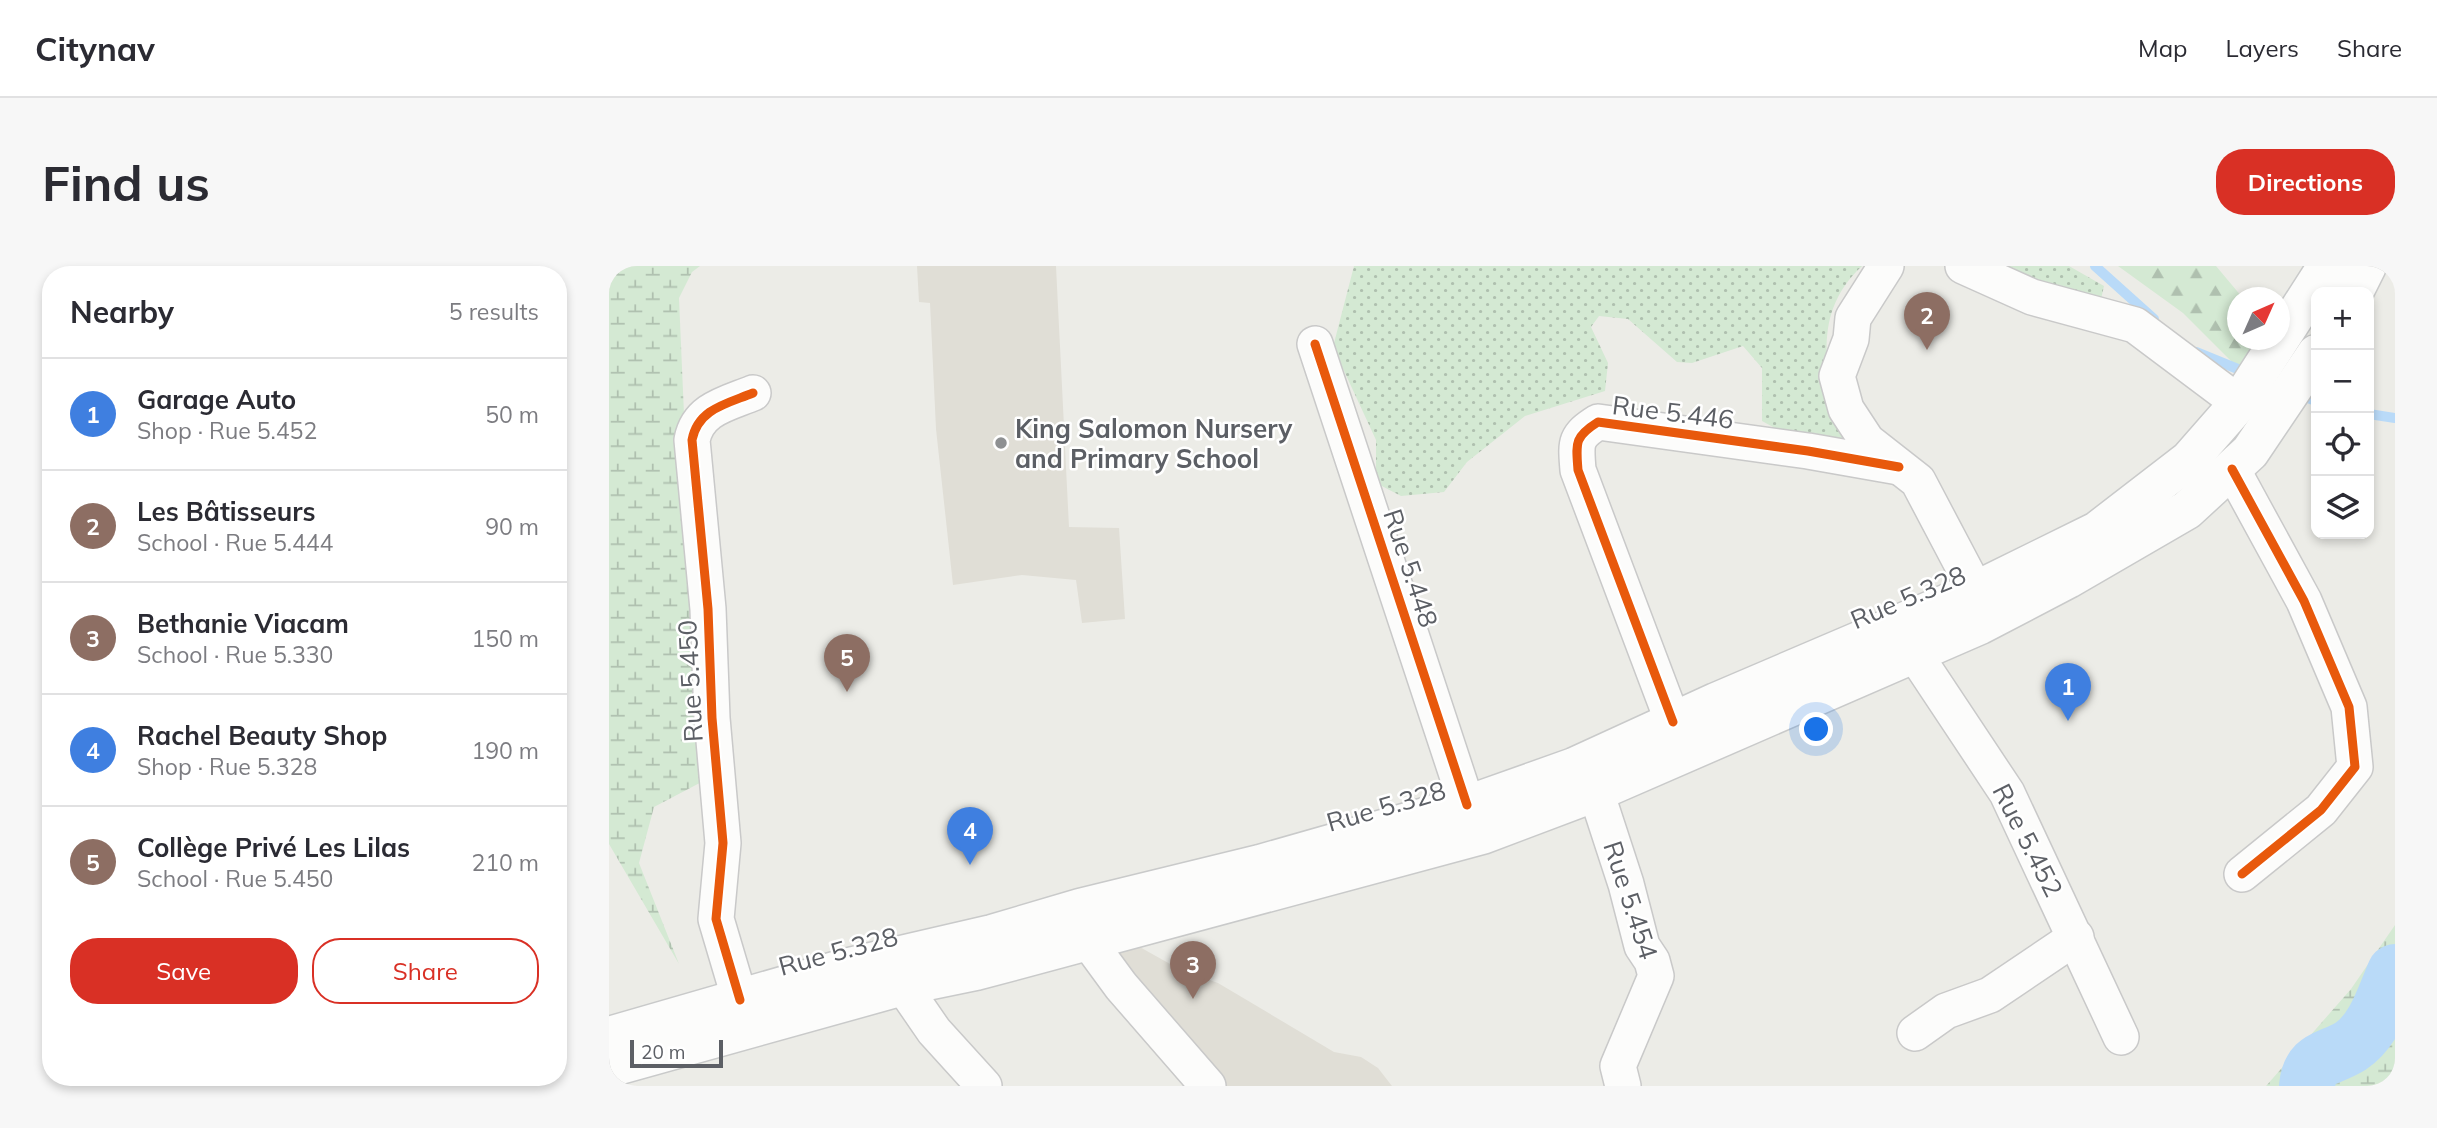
<!DOCTYPE html>
<html lang="en">
<head>
<meta charset="utf-8">
<style>
	body { margin:0; font-family:Mulish,sans-serif; background:#f7f7f7; color:#2b2b33 }
	.controls { position:absolute; right:21px; top:21px; display:grid; overflow:hidden; border-radius:14px; box-shadow:0 4px 10px #0003 }
	.controls button { width:63px; height:63px; display:grid; place-items:center; padding:0; border:0; border-bottom:2px solid #e1e1e2; background:#fff; color:#2b2b33; font:35px sans-serif }
	.compass { position:absolute; left:1618px; top:21px; width:63px; height:63px; border-radius:50%; background:#fff; box-shadow:0 4px 10px #0003; rotate:45deg }
	.scale { position:absolute; left:21px; bottom:18px; width:93px; box-sizing:border-box; padding-left:7px; border:4px solid #5c5f65; border-top:0; font-size:19px; line-height:24px; white-space:nowrap; color:#5c5f65; -webkit-text-stroke:5px #fff; paint-order:stroke }
	.you { position:absolute; left:1208px; top:464px; width:24px; height:24px; margin:-18px; border:5px solid #fff; border-radius:50%; background:#1a73e8; box-shadow:0 0 0 10px #1a73e833 }
	.badge { display:grid; place-items:center; width:46px; height:46px; border-radius:50%; background:#d93025; color:#fff; font-size:23px; font-weight:700 }
	.pin { position:absolute; translate:-50% -58px; filter:drop-shadow(0 2px 4px #0008) }
	.pin::after { content:''; position:absolute; top:37px; width:24px; height:21px; background:inherit; clip-path:polygon(0 0,100% 0,50% 100%) }
	.list { margin:0; padding:0; list-style:none }
	h2 { display:flex; justify-content:space-between; align-items:center; height:91px; margin:0; padding:0 28px; font-size:30px }
	h2 small { font-size:23px; font-weight:400; color:#7c7c81 }
	.list li { display:grid; grid-template-columns:46px 1fr auto; gap:21px; align-items:center; box-sizing:border-box; height:112px; padding:0 28px; border-top:2px solid #e1e1e2 }
	.list b { display:block; font-size:26px; white-space:nowrap }
	.list p { margin:0; font-size:23px; white-space:nowrap; color:#7c7c81 }
	.list em { font-size:23px; font-style:normal; color:#7c7c81 }
	.actions { display:flex; gap:14px; padding:21px 28px }
	.actions a { flex:1; padding:16px 0; border:2px solid #d93025; border-radius:28px; text-align:center; font-size:24px; color:#d93025 }
	.actions .main { background:#d93025; color:#fff }
	.icon { flex:none; width:38px; height:38px; fill:none; stroke:currentColor; stroke-width:2; stroke-linecap:round; stroke-linejoin:round }
	.map { position:relative; flex:none; width:1786px; height:820px; overflow:hidden; border-radius:28px }
	header { display:flex; align-items:center; gap:42px; box-sizing:border-box; height:98px; padding:0 35px; background:#fff; border-bottom:2px solid #e1e1e2 }
	header strong { font-size:33px }
	nav { display:flex; gap:38px; margin-inline-start:auto; font-size:24px }
	.intro { display:flex; align-items:center; justify-content:space-between; box-sizing:border-box; height:168px; padding:0 42px }
	h1 { margin:0; font-size:49px }
	.button { padding:18px 32px; border-radius:28px; background:#d93025; color:#fff; font-size:24px; font-weight:700 }
	main { display:flex; gap:42px; padding:0 42px }
	aside { flex:1; background:#fff; border-radius:28px; box-shadow:0 4px 10px #0003 }
	.map>svg:first-child { display:block }
</style>
</head>
<body>
<header>
<strong>Citynav</strong>
<nav><a>Map</a><a>Layers</a><a>Share</a></nav>
</header>
<div class="intro"><h1>Find us</h1><a class="button">Directions</a></div>
<main>
<aside>
<h2>Nearby<small>5 results</small></h2>
<ul class="list">
<li><span class="badge" style="background:#3f7fe0">1</span><div><b>Garage Auto</b><p>Shop · Rue 5.452</p></div><em>50 m</em></li>
<li><span class="badge" style="background:#8d6e63">2</span><div><b>Les Bâtisseurs</b><p>School · Rue 5.444</p></div><em>90 m</em></li>
<li><span class="badge" style="background:#8d6e63">3</span><div><b>Bethanie Viacam</b><p>School · Rue 5.330</p></div><em>150 m</em></li>
<li><span class="badge" style="background:#3f7fe0">4</span><div><b>Rachel Beauty Shop</b><p>Shop · Rue 5.328</p></div><em>190 m</em></li>
<li><span class="badge" style="background:#8d6e63">5</span><div><b>Collège Privé Les Lilas</b><p>School · Rue 5.450</p></div><em>210 m</em></li>
</ul>
<div class="actions"><a class="main">Save</a><a>Share</a></div>
</aside>
<div class="map">
<svg width="1786" height="820" viewBox="0 0 1786 820">
	<defs>
		<pattern id="grass-dots" width="8" height="8" patternUnits="userSpaceOnUse" patternTransform="scale(1.75)"><rect width="8" height="8" fill="#d4e9d3"/><path d="M2 2h.1M6 6h.1" fill="none" stroke="#afc0af" stroke-width="1.8" stroke-linecap="round"/></pattern>
		<pattern id="forest-firs" width="22" height="20" patternUnits="userSpaceOnUse" patternTransform="scale(1.75)"><rect width="22" height="20" fill="#d4e9d3"/><path d="M5 1l3.5 6h-7zM16 11l3.5 6h-7z" fill="#afc0af"/></pattern>
		<pattern id="wetland-marsh" width="20" height="14" patternUnits="userSpaceOnUse" patternTransform="scale(1.75)"><rect width="20" height="14" fill="#d4e9d3"/><path d="M1 5h8M5 5V1M11 12h8M15 12V8" fill="none" stroke="#afc0af"/></pattern>
	</defs>
	<rect width="100%" height="100%" fill="#ecece7"/>
	<!-- education -->
	<g fill="#e0ded6">
		<polygon points="308,0 447,0 460,261 510,262 516,353 473,357 467,314 413,309 344,319 327,163 321,37 310,36"/>
		<polygon points="520,675 570,703 609,717 725,786 752,791 769,802 783,820 609,820 484,682"/>
	</g>
	<!-- grass -->
	<g fill="url(#grass-dots)">
		<path d="M745,0H1253C1205,45 1218,93 1223,152L1243,170C1198,190 1194,177 1153,155V102L1134,80L1083,97L1068,96L1019,53L990,50L982,61L999,97L996,125L916,150L858,196L835,226L792,230L767,217V174L724,81Z"/>
		<polygon points="1368,0 1460,0 1495,20 1492,33"/>
	</g>
	<!-- forest -->
	<polygon fill="url(#forest-firs)" points="1509,0 1607,0 1633,31 1629,32 1629,74 1656,74 1653,101 1625,98 1574,47"/>
	<!-- wetland -->
	<g fill="url(#wetland-marsh)">
		<polygon points="0,0 91,0 83,6 70,32 77,195 104,510 45,541 30,597 70,698 0,578"/>
		<polygon points="1786,659 1786,820 1657,820 1742,723"/>
	</g>
	<g fill="none" stroke-linecap="round" stroke-linejoin="round">
		<!-- stream -->
		<g stroke="#b9daf8" stroke-width="10">
			<polyline points="1486,0 1545,53"/>
			<polyline points="1587,86 1641,108"/>
			<polyline points="1691,129 1707,135"/>
			<polyline points="1760,148 1786,152"/>
		</g>
		<!-- river -->
		<path stroke="#b9daf8" stroke-width="56" d="M1698,820C1701,790 1720,794 1742,780C1766,764 1775,731 1786,706"/>
		<!-- street casing -->
		<g stroke="#c9c9c9" stroke-width="38">
			<g id="street">
				<polyline points="1277,0 1244,52 1242,73 1228,110 1237,143 1258,175 1309,215 1367,325"/>
				<polyline points="1354,0 1423,31 1526,59 1630,137"/>
				<polyline points="706,78 858,539"/>
				<polyline points="1623,203 1695,335 1740,441 1746,501 1712,544 1633,608"/>
				<polyline points="1305,387 1398,527 1512,771"/>
				<path d="M1064,456L969,204C967,177 965,171 989,156L1199,185L1290,201"/>
				<polyline points="987,526 1017,618 1033,680 1043,695 1047,710 1009,800 1014,820"/>
				<polyline points="479,675 512,720 599,820"/>
				<polyline points="294,720 325,765 375,820"/>
				<path d="M131,734L107,653L114,577L103,452L99,343L83,174C89,143 117,138 144,127"/>
				<polyline points="1306,767 1337,745 1381,729 1467,671"/>
			</g>
		</g>
		<!-- secondary casing -->
		<g stroke="#c9caca" stroke-width="41">
			<g id="secondary">
				<polyline points="1745,26 1758,0"/>
				<polyline points="0,770 236,702 383,668 471,642 651,598 858,539 965,501 1107,436 1360,328 1488,265 1580,194 1630,137 1718,0"/>
				<polyline points="0,802 294,720 367,705 873,569 987,526 1371,359 1459,313 1578,244 1641,186 1707,88"/>
			</g>
		</g>
		<!-- street -->
		<use href="#street" stroke="#fcfcfb" stroke-width="35"/>
		<!-- secondary -->
		<use href="#secondary" stroke="#fcfcfb" stroke-width="38"/>
		<!-- cycleway casing -->
		<g stroke="#fff" stroke-width="13">
			<g id="cycleway">
				<polyline points="706,78 858,539"/>
				<polyline points="1623,203 1695,335 1740,441 1746,501 1712,544 1633,608"/>
				<path d="M1064,456L969,204C967,177 965,171 989,156L1199,185L1290,201"/>
				<path d="M131,734L107,653L114,577L103,452L99,343L83,174C89,143 117,138 144,127"/>
			</g>
		</g>
		<!-- cycleway -->
		<use href="#cycleway" stroke="#e8590c" stroke-width="9"/>
	</g>
	<!-- markers -->
	<circle fill="#8e9092" stroke="#fff" stroke-width="2.5" cx="392" cy="177" r="7"/>
	<g text-anchor="middle" dominant-baseline="central" stroke-width="5" stroke-linejoin="round" paint-order="stroke">
		<!-- street labels -->
		<g font-size="26" fill="#5c5f65" stroke="#fff">
			<text transform="translate(1064 146) rotate(7)">Rue 5.446</text>
			<text transform="translate(802 302) rotate(72)">Rue 5.448</text>
			<text transform="translate(1299 331) rotate(-23)">Rue 5.328</text>
			<text transform="translate(81 415) rotate(-93)">Rue 5.450</text>
			<text transform="translate(777 540) rotate(-16)">Rue 5.328</text>
			<text transform="translate(1419 574) rotate(63)">Rue 5.452</text>
			<text transform="translate(1022 634) rotate(72)">Rue 5.454</text>
			<text transform="translate(229 685) rotate(-15)">Rue 5.328</text>
		</g>
		<!-- poi labels -->
		<g font-size="26" font-weight="bold" fill="#5c5f65" stroke="#fff" text-anchor="start">
			<text x="406" y="162">King Salomon Nursery<tspan x="406" dy="30">and Primary School</tspan></text>
		</g>
	</g>
</svg>
<div class="controls">
<button>+</button>
<button>−</button>
<button><svg class="icon" aria-label="locate" viewBox="0 0 24 24"><circle cx="12" cy="12" r="6"/><path d="M12 2v4M12 18v4M2 12h4M18 12h4"/></svg></button>
<button><svg class="icon" aria-label="layers" viewBox="0 0 24 24"><path d="M12 4l9 5-9 5-9-5zM3 14l9 5 9-5"/></svg></button>
</div>
<svg class="compass" viewBox="-18 -18 36 36"><path d="M0-13l5 13h-10z" fill="#e53935"/><path d="M0 13l5-13h-10z" fill="#7c7c81"/></svg>
<div class="scale">20 m</div>
<div class="you"></div>
<div class="pin badge" style="left:1459px;top:455px;background:#3f7fe0">1</div>
<div class="pin badge" style="left:1318px;top:84px;background:#8d6e63">2</div>
<div class="pin badge" style="left:584px;top:733px;background:#8d6e63">3</div>
<div class="pin badge" style="left:361px;top:599px;background:#3f7fe0">4</div>
<div class="pin badge" style="left:238px;top:426px;background:#8d6e63">5</div>
</div>
</main>
</body>
</html>
